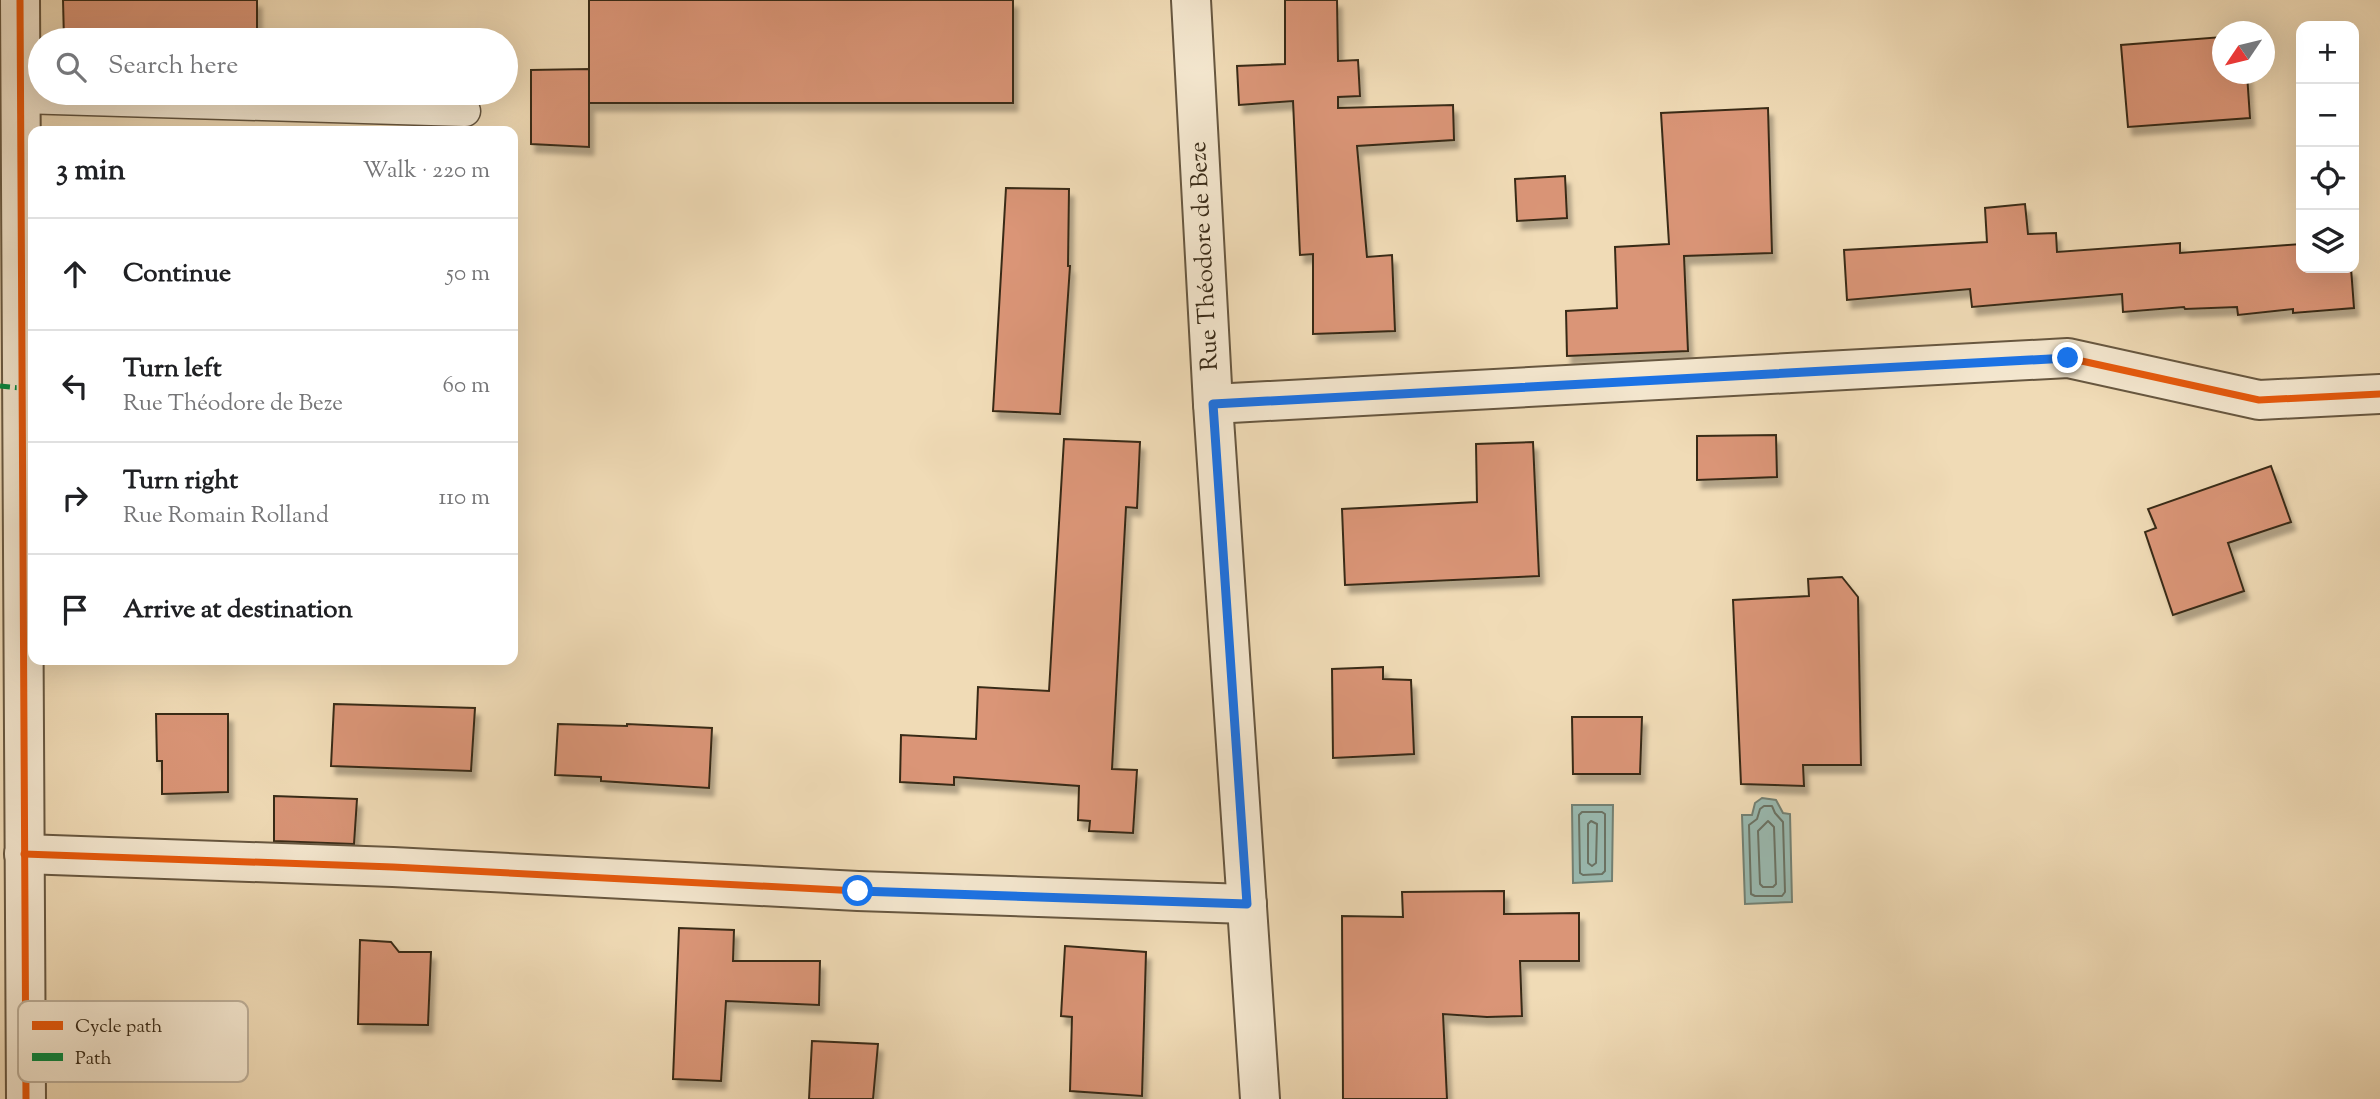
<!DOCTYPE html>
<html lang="en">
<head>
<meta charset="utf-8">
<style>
	body { margin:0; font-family:"Sorts Mill Goudy",serif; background:#f2f2f2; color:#202124 }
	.controls { position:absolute; right:21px; top:21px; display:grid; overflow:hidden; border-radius:14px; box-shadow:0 7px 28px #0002 }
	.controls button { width:63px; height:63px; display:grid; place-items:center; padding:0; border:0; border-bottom:2px solid #e0e0e0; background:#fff; color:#202124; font:35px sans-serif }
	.compass { position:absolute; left:2212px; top:21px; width:63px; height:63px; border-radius:50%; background:#fff; box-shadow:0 7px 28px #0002; rotate:235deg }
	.stop { position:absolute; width:21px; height:21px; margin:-16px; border:5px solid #1a73e8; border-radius:50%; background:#fff }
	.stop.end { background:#1a73e8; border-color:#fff; box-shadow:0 2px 7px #0008 }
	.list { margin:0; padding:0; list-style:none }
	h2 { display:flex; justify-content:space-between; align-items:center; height:91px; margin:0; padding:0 28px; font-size:30px }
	h2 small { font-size:23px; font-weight:400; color:#757577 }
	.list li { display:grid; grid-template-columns:46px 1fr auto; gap:21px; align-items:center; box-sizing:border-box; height:112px; padding:0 28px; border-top:2px solid #e0e0e0 }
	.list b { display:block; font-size:26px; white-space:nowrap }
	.list p { margin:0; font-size:23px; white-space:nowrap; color:#757577 }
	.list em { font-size:23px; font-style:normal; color:#757577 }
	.icon { flex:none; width:38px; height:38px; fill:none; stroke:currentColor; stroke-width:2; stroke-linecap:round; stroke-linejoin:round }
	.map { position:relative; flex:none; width:2380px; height:1099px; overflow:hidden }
	.search { position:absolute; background:#fff; box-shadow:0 7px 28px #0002; left:28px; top:28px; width:490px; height:77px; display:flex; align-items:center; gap:18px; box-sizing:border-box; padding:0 24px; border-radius:38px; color:#757577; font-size:26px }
	.panel { position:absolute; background:#fff; box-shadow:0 7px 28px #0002; left:28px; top:126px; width:490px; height:539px; border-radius:14px }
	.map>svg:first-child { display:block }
</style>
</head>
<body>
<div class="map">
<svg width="2380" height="1099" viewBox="0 0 2380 1099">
	<defs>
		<filter id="shadow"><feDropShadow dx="4.5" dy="8" stdDeviation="2" flood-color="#0004"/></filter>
	</defs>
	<rect width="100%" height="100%" fill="#f0dbb6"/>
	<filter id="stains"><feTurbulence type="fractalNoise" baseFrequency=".00286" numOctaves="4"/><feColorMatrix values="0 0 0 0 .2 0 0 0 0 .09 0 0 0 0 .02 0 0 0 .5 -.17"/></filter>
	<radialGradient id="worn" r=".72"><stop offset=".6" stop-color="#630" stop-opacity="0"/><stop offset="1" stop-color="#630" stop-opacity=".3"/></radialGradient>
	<!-- water -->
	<g fill="#9abbb2" stroke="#738174" stroke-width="2">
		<polygon points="1762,798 1776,800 1783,813 1790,814 1792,902 1745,904 1742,815 1752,815 1755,803"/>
		<polygon points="1572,805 1613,805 1612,881 1573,883"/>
	</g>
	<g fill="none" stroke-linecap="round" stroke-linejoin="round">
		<!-- shore -->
		<g stroke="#6a7365" stroke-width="2">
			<polygon points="1764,806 1772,806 1775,813 1783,822 1785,892 1782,896 1755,896 1751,894 1749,825 1757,819 1760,809"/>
			<polygon points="1582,812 1602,812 1605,814 1605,871 1602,874 1583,875 1580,873 1579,815"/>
			<polygon points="1591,821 1597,824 1596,863 1592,866 1588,863 1588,824"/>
			<polygon points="1768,821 1774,827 1776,884 1773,887 1763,887 1760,884 1758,831"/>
		</g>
	</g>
	<!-- building -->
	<g fill="#da9577" stroke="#392b18" stroke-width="2" filter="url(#shadow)">
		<polygon points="63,0 257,0 257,40 64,40"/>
		<rect x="589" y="0" width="424" height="103"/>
		<polygon points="1285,0 1337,0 1338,61 1358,60 1360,96 1338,97 1338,108 1453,105 1454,140 1357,146 1367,257 1392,255 1395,331 1313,334 1313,254 1300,255 1293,101 1239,105 1237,66 1285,64"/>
		<polygon points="2222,37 2222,74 2247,74 2250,118 2128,127 2121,45"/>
		<polygon points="589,69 589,147 531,144 531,70"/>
		<polygon points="1768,108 1772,253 1684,256 1688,351 1567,356 1566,311 1617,308 1615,247 1669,244 1661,113"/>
		<polygon points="1565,176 1567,218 1517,221 1515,179"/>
		<polygon points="1006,188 1069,189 1068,266 1070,266 1060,414 993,411"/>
		<polygon points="2025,204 2028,234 2056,233 2057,252 2180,243 2180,253 2301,244 2301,268 2351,268 2354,308 2293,313 2293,309 2238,315 2237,307 2185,309 2184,307 2123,312 2122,294 1972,307 1970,289 1847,300 1844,250 1987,242 1985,208"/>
		<polygon points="1776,435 1777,477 1697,480 1697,436"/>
		<polygon points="1064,439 1140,442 1137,508 1126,507 1112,769 1137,770 1133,833 1089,831 1090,821 1078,820 1079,786 954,777 954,785 900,782 901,735 976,739 978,687 1049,691"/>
		<polygon points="1533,442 1539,576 1345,585 1342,509 1477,502 1476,444"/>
		<polygon points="2271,466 2291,522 2228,543 2244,591 2173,615 2145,532 2156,528 2148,509"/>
		<polygon points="1842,577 1858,597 1861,765 1803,765 1804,786 1741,784 1733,600 1809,596 1808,579"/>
		<polygon points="1383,667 1383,679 1411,680 1414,754 1333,758 1332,669"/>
		<polygon points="334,704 475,708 471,771 331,766"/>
		<polygon points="156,714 228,714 228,792 162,794 162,761 157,761"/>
		<polygon points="1572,717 1642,717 1640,774 1573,774"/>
		<polygon points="558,724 627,726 627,724 712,728 709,788 601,781 601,777 555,775"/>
		<polygon points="274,796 357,799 354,844 274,841"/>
		<polygon points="1504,891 1504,914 1579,913 1579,961 1520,961 1522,1016 1487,1017 1443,1014 1447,1099 1343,1099 1342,916 1403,917 1402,892"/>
		<polygon points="679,928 734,930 733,961 820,961 819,1005 726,1001 721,1081 673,1079"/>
		<polygon points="360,940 391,942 399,952 431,952 428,1025 358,1024"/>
		<polygon points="1065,946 1146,952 1142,1096 1070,1091 1072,1017 1061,1016"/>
		<polygon points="812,1041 878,1044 873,1099 809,1099"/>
	</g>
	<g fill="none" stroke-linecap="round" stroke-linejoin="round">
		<!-- service casing -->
		<g stroke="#675740" stroke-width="33">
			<polyline id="service" points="20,98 465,111"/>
		</g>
		<!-- minor casing -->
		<g stroke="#675740" stroke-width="42">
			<g id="minor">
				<polyline points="20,0 26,1099"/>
				<polyline points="1213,404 2068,358 2259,400 2380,394"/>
				<polyline points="24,854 393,867 858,891 1247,904"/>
			</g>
		</g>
		<!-- tertiary casing -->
		<g stroke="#675740" stroke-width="42">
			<polyline id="tertiary" points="1191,0 1213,404 1260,1099"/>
		</g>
		<!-- service -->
		<use href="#service" stroke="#f5e8d0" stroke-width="30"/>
		<!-- minor -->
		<use href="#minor" stroke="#f5e8d0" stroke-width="38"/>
		<!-- tertiary -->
		<use href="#tertiary" stroke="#f5e8d0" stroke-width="38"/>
		<!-- quiet -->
		<polyline stroke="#00873e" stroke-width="5" stroke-dasharray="10 5" stroke-linecap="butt" points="0,386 21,388"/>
		<!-- cycleway casing -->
		<g stroke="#f5e8d0" stroke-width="11">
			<g id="cycleway">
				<polyline points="20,0 26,1099"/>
				<polyline points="1213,404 2068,358 2259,400 2380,394"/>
				<polyline points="24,854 393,867 858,891 1247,904"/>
			</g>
		</g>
		<!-- cycleway -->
		<use href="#cycleway" stroke="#e8590c" stroke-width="7"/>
	</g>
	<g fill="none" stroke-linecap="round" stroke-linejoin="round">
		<!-- route -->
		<polyline stroke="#1a73e8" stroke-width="9" points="858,891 1247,904 1213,404 2068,358"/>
	</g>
	<g text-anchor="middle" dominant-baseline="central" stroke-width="6" stroke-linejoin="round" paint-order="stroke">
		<!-- street labels -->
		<g font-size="24" fill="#392b18" stroke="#f5e8d0">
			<text transform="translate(1205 256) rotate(-93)">Rue Théodore de Beze</text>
		</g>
	</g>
	<!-- legend -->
	<rect x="18" y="1001" width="230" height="81" rx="10" fill="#f5e8d0" stroke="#bdaf99" stroke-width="2"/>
	<rect x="32" y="1021" width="31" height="9" fill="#e8590c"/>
	<rect x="32" y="1053" width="31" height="8" fill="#00873e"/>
	<g font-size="19" fill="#392b18">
		<text x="75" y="1032">Cycle path</text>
		<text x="75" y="1064">Path</text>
	</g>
	<rect width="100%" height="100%" filter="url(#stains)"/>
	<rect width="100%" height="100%" fill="url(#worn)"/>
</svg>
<div class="controls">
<button>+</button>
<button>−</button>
<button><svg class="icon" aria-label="locate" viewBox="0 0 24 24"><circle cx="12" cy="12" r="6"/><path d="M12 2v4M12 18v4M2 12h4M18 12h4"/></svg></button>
<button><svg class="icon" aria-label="layers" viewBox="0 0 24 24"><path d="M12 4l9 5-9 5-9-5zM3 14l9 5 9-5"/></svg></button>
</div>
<svg class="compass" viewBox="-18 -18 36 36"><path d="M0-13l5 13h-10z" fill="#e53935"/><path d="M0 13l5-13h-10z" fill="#757577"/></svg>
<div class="stop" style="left:858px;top:891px"></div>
<div class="stop end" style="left:2068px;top:358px"></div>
<div class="search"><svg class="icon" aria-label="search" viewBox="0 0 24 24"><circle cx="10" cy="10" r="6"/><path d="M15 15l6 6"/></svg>Search here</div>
<section class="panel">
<h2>3 min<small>Walk · 220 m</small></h2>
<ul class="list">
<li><svg class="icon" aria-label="ahead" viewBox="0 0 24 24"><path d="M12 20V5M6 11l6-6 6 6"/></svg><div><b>Continue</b></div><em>50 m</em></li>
<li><svg class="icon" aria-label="left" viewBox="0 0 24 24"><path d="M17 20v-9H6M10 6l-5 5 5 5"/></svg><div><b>Turn left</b><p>Rue Théodore de Beze</p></div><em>60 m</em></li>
<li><svg class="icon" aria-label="right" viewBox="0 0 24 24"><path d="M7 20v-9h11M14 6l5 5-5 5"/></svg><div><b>Turn right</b><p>Rue Romain Rolland</p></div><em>110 m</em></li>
<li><svg class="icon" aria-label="arrive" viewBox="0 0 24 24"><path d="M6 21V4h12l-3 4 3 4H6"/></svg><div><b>Arrive at destination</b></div></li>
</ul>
</section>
</div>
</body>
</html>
